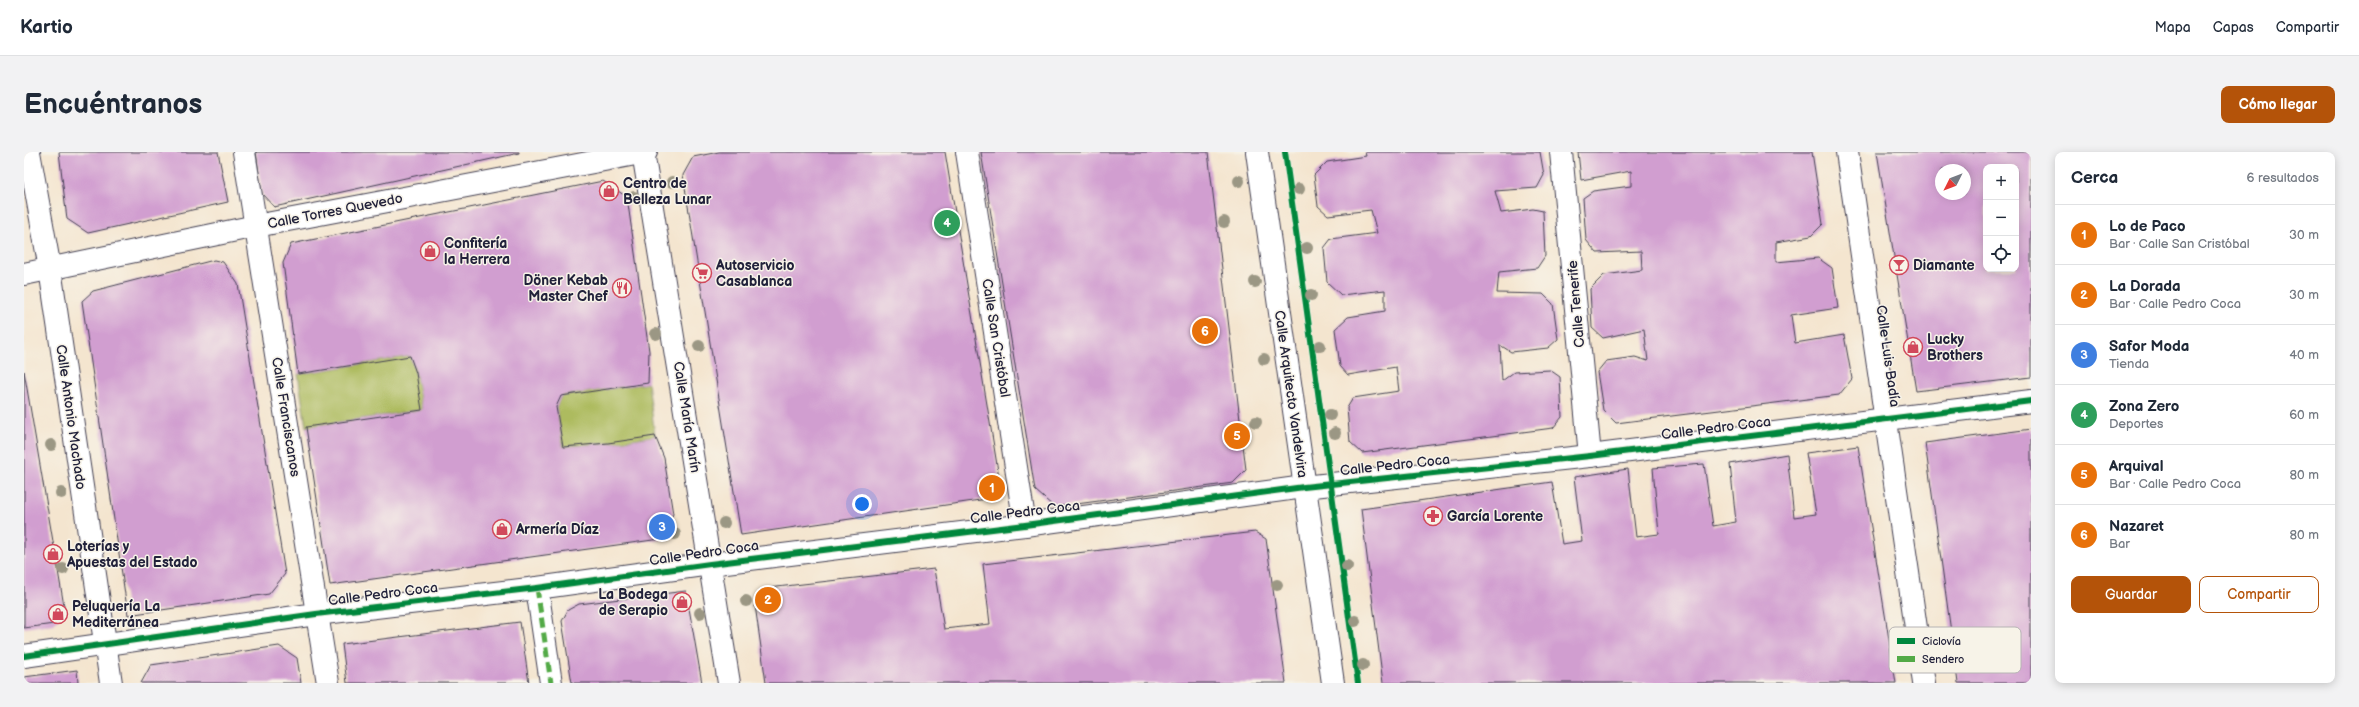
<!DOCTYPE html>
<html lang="es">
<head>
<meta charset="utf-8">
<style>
	body { margin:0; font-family:"Balsamiq Sans",sans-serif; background:#f2f2f3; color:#1f2937 }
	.controls { position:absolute; right:12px; top:12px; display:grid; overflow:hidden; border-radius:8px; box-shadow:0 2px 10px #0003 }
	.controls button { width:36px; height:36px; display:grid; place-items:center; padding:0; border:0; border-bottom:1px solid #e0e1e3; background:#fff; color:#1f2937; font:20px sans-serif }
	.compass { position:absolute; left:1911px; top:12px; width:36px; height:36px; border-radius:50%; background:#fff; box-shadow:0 2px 10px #0003; rotate:228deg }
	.you { position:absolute; left:838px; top:352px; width:14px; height:14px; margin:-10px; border:3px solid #fff; border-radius:50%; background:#1a73e8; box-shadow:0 0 0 6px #1a73e833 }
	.badge { display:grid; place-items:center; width:26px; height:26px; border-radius:50%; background:#b45309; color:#fff; font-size:13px; font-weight:700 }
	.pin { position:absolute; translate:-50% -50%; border:2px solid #fff; box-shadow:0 1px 4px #0006 }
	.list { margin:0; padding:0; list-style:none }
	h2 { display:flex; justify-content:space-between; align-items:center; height:52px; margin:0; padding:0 16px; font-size:17px }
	h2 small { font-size:13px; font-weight:400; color:#747a83 }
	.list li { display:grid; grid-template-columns:26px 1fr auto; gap:12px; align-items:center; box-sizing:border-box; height:60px; padding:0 16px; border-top:1px solid #e0e1e3 }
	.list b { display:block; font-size:15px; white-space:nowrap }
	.list p { margin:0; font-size:13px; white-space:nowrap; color:#747a83 }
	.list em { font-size:13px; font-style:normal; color:#747a83 }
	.actions { display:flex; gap:8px; padding:12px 16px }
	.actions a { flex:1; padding:9px 0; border:1px solid #b45309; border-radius:8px; text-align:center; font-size:14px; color:#b45309 }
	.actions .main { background:#b45309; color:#fff }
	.icon { flex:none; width:22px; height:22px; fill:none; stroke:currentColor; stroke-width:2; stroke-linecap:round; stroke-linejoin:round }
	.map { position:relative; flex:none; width:2007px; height:531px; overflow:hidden; border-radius:8px }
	header { display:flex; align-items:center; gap:24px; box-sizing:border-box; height:56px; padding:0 20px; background:#fff; border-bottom:1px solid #e0e1e3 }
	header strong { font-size:19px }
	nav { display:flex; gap:22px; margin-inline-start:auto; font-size:14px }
	.intro { display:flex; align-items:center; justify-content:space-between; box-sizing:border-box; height:96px; padding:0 24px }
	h1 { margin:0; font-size:28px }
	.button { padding:10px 18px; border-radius:8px; background:#b45309; color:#fff; font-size:14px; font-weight:700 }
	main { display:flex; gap:24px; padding:0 24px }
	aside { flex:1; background:#fff; border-radius:8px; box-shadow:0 2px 10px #0003 }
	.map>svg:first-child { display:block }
</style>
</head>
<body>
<header>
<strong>Kartio</strong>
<nav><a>Mapa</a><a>Capas</a><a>Compartir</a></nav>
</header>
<div class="intro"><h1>Encuéntranos</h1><a class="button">Cómo llegar</a></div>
<main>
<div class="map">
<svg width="2007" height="531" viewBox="0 0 2007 531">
	<rect width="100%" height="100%" fill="#f7f3e8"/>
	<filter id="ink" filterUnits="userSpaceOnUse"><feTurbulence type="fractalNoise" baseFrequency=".025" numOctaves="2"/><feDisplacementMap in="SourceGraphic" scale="8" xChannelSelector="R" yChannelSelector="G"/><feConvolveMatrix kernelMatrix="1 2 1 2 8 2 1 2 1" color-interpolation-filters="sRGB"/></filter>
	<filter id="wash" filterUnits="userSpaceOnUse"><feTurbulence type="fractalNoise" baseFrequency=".012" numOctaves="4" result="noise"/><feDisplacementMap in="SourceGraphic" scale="16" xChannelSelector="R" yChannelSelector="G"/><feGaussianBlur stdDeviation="0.9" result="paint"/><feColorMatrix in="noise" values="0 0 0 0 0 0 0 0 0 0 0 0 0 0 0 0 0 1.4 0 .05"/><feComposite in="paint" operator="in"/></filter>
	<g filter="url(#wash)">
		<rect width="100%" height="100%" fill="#f4e5cf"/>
		<!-- green -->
		<g fill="#adbb5e" stroke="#686e4c">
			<polygon points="386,204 392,221 398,258 282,275 274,222"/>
			<polygon points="624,231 631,284 584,291 539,295 532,255 537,244"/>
		</g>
		<g id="blocks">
			<!-- building -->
			<g fill="#d19ed0" fill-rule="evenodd">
				<polygon points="35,0 194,0 204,50 64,81 43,67"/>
				<polygon points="232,0 495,0 495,1 250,55 238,42"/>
				<polygon points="695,0 921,0 976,331 963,347 717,383 659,23 669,5"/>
				<polygon points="957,0 1184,0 1222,318 1209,331 1030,355 1011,338"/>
				<polygon points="1341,0 1516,0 1520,23 1513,36 1471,39 1477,61 1509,57 1519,59 1521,104 1513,116 1475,120 1473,141 1519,142 1529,152 1534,187 1524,196 1487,200 1476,193 1478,229 1490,220 1526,218 1536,225 1538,265 1529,276 1338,301 1326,290 1323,256 1329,246 1375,239 1372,215 1324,223 1316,214 1311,177 1324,165 1361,159 1361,138 1317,143 1303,130 1300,96 1307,87 1353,81 1347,58 1304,63 1294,54 1290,23 1303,10 1342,4"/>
				<polygon points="1554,0 1788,0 1799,72 1787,84 1752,90 1752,110 1794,106 1808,116 1814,156 1767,163 1771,191 1820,183 1828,227 1815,243 1592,271 1579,258 1573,220 1582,209 1611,205 1624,209 1620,177 1579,186 1568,176 1566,137 1580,123 1618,118 1617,99 1573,101 1562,88 1559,46 1569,39 1607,34 1607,19 1557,28"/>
				<path d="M1853,0H2007V225L1892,239ZM1962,15H1992V117H1962ZM1917,18H1941V42H1917Z"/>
				<polygon points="579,29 603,45 625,199 624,231 537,244 532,255 539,295 584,291 631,284 640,306 649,362 636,387 306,433 282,275 398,258 392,221 386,204 274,222 259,111 267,92"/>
				<polygon points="190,108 199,110 214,132 261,422 245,442 104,463 58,149 69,139"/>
				<polygon points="0,219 41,460 30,472 0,476"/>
				<polygon points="2007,277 2007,531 1934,531 1901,291"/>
				<polygon points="1834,294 1872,531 1359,531 1337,357 1528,330 1538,392 1551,390 1558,389 1550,325 1604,317 1612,385 1635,382 1629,316 1680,312 1689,374 1712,370 1706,312 1763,302 1770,365 1792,362 1782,301"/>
				<polygon points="1231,380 1242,387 1262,531 742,531 731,453 744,436 910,417 920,477 966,472 959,412"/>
				<polygon points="662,439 678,531 548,531 538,469 544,458 555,452"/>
				<polygon points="496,470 505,531 323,531 318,492"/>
				<polygon points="255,494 273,506 277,531 117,531 127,513"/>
				<polygon points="53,518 54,531 0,531 0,525"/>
			</g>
		</g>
	</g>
	<g filter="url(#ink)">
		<use href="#blocks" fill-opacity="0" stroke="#423f51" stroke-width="1"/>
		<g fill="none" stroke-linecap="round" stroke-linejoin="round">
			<!-- street casing -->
			<g stroke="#423f51" stroke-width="24">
				<g id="street">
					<polyline points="5,0 26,117 87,531"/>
					<polyline points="220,0 304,531"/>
					<polyline points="619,0 705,531"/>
					<polyline points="943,0 1001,373"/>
					<polyline points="1233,0 1309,531"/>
					<polyline points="1537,0 1566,304"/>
					<polyline points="1823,0 1900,531"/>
					<polyline points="0,122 232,74 622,0"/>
					<polyline points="513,436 527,531"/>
					<polyline points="0,504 292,462 513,436 686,412 1001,373 1280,335 1566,304 2007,249"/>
				</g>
			</g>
			<!-- street -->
			<use href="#street" stroke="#fff" stroke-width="22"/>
			<!-- quiet -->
			<polyline stroke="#53aa46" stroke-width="5" stroke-dasharray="10 5" stroke-linecap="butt" points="513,436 527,531"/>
			<!-- cycleway casing -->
			<g stroke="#f7f3e8" stroke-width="8">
				<g id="cycleway">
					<polyline points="1261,0 1334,531"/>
					<polyline points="0,504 292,462 513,436 686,412 1001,373 1280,335 1566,304 2007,249"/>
				</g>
			</g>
			<!-- cycleway -->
			<use href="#cycleway" stroke="#00873e" stroke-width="6"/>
		</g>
		<!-- trees -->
		<g fill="#9b9784">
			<circle cx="1215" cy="29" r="6"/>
			<circle cx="648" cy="30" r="6"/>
			<circle cx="1275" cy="37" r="6"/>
			<circle cx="610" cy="45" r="6"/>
			<circle cx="1200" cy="70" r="6"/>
			<circle cx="1283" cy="96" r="6"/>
			<circle cx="1231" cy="130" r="6"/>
			<circle cx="1287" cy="143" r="6"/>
			<circle cx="632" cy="182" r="6"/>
			<circle cx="675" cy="194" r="6"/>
			<circle cx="1296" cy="194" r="6"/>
			<circle cx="1240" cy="207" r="6"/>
			<circle cx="1306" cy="263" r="6"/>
			<circle cx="1232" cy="270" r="6"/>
			<circle cx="1311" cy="281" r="6"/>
			<circle cx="27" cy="293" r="6"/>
			<circle cx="37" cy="341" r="6"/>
			<circle cx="700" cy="371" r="6"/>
			<circle cx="651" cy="382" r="6"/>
			<circle cx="1323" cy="414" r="6"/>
			<circle cx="39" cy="417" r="6"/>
			<circle cx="1253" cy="433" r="6"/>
			<circle cx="722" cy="449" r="6"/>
			<circle cx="676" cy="461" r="6"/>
			<circle cx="1331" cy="469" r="6"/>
			<circle cx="1339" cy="513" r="6"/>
		</g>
	</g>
	<!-- icons -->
	<defs>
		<g id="shop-ring" transform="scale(1)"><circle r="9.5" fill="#f7f3e8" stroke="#d1495b" stroke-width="1.5"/><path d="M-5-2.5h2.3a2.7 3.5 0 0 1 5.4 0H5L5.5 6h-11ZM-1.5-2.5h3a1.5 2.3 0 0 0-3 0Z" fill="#d1495b"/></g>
		<g id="bar-ring" transform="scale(1)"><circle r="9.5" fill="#f7f3e8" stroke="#d1495b" stroke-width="1.5"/><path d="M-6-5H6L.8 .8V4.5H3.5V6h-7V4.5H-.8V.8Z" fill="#d1495b"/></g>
		<g id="supermarket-ring" transform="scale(1)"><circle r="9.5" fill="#f7f3e8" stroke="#d1495b" stroke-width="1.5"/><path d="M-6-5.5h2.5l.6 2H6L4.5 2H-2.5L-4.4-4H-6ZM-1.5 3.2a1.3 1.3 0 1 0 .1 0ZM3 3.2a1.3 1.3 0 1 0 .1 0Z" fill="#d1495b"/></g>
		<g id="restaurant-ring" transform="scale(1)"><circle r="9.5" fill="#f7f3e8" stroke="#d1495b" stroke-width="1.5"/><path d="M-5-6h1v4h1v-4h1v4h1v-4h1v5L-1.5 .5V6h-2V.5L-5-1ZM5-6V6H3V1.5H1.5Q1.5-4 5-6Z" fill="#d1495b"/></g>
		<g id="pharmacy-ring" transform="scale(1)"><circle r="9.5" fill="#f7f3e8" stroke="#d1495b" stroke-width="1.5"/><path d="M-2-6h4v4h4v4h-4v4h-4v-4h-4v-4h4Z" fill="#d1495b"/></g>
	</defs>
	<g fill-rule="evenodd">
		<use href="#shop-ring" x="585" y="39"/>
		<use href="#shop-ring" x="406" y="99"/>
		<use href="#bar-ring" x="1875" y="113"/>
		<use href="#supermarket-ring" x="678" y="121"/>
		<use href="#restaurant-ring" x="598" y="136"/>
		<use href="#shop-ring" x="1889" y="195"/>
		<use href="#pharmacy-ring" x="1409" y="364"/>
		<use href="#shop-ring" x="478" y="377"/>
		<use href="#shop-ring" x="29" y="402"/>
		<use href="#shop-ring" x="658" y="450"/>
		<use href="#shop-ring" x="34" y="462"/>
	</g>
	<g text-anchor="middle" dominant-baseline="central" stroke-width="3" stroke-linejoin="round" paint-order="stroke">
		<!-- poi labels -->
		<g font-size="14" font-weight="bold" fill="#22223b" stroke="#f7f3e8" text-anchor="start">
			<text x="599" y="31">Centro de<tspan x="599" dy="16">Belleza Lunar</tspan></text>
			<text x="420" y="91">Confitería<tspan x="420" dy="16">la Herrera</tspan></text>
			<text x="692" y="113">Autoservicio<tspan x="692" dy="16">Casablanca</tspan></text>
			<text x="1889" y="113">Diamante</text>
			<text x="584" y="128" text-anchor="end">Döner Kebab<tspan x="584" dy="16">Master Chef</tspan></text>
			<text x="1903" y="187">Lucky<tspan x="1903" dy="16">Brothers</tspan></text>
			<text x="1423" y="364">García Lorente</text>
			<text x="492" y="377">Armería Díaz</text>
			<text x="43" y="394">Loterías y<tspan x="43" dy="16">Apuestas del Estado</tspan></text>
			<text x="644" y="442" text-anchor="end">La Bodega<tspan x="644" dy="16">de Serapio</tspan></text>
			<text x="48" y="454">Peluquería La<tspan x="48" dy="16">Mediterránea</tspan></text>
		</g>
		<!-- street labels -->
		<g font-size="14" fill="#22223b" stroke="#f7f3e8">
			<text transform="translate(311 59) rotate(-11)">Calle Torres Quevedo</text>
			<text transform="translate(1552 152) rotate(-95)">Calle Tenerife</text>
			<text transform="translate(972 186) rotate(81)">Calle San Cristóbal</text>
			<text transform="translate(1864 204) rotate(82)">Calle Luis Badía</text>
			<text transform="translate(1267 242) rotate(82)">Calle Arquitecto Vandelvira</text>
			<text transform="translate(47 265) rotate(82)">Calle Antonio Machado</text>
			<text transform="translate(262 265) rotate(81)">Calle Franciscanos</text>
			<text transform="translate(663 265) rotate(81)">Calle María Marín</text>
			<text transform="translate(1692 276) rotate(-7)">Calle Pedro Coca</text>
			<text transform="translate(1371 313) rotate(-6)">Calle Pedro Coca</text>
			<text transform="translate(1001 360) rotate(-7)">Calle Pedro Coca</text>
			<text transform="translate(680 401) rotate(-8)">Calle Pedro Coca</text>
			<text transform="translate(359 442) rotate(-7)">Calle Pedro Coca</text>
		</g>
	</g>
	<!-- legend -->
	<rect x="1865" y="475" width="132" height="46" rx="6" fill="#f7f3e8" stroke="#b7b4b4" stroke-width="1"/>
	<rect x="1873" y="486" width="18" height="6" fill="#00873e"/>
	<rect x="1873" y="504" width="18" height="6" fill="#53aa46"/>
	<g font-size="11" fill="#22223b">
		<text x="1898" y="493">Ciclovía</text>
		<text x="1898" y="511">Sendero</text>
	</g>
</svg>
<div class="controls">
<button>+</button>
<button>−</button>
<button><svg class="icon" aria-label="locate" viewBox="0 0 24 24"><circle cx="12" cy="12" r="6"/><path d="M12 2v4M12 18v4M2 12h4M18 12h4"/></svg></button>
</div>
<svg class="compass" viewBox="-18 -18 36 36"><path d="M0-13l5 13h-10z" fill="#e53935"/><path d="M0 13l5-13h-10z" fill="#747a83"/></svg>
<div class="you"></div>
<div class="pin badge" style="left:968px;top:336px;background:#e8710a">1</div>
<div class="pin badge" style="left:744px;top:448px;background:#e8710a">2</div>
<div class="pin badge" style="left:638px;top:375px;background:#3f7fe0">3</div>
<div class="pin badge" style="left:923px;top:71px;background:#2e9e5b">4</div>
<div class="pin badge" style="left:1213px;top:284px;background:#e8710a">5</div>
<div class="pin badge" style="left:1181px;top:179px;background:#e8710a">6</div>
</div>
<aside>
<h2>Cerca<small>6 resultados</small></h2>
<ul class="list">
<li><span class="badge" style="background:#e8710a">1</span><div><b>Lo de Paco</b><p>Bar · Calle San Cristóbal</p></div><em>30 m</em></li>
<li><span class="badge" style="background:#e8710a">2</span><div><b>La Dorada</b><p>Bar · Calle Pedro Coca</p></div><em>30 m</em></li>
<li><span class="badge" style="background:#3f7fe0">3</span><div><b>Safor Moda</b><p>Tienda</p></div><em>40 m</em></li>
<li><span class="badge" style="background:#2e9e5b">4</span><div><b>Zona Zero</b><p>Deportes</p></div><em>60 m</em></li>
<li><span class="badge" style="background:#e8710a">5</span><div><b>Arquival</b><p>Bar · Calle Pedro Coca</p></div><em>80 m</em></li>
<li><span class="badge" style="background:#e8710a">6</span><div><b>Nazaret</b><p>Bar</p></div><em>80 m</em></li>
</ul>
<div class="actions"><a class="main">Guardar</a><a>Compartir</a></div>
</aside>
</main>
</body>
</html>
